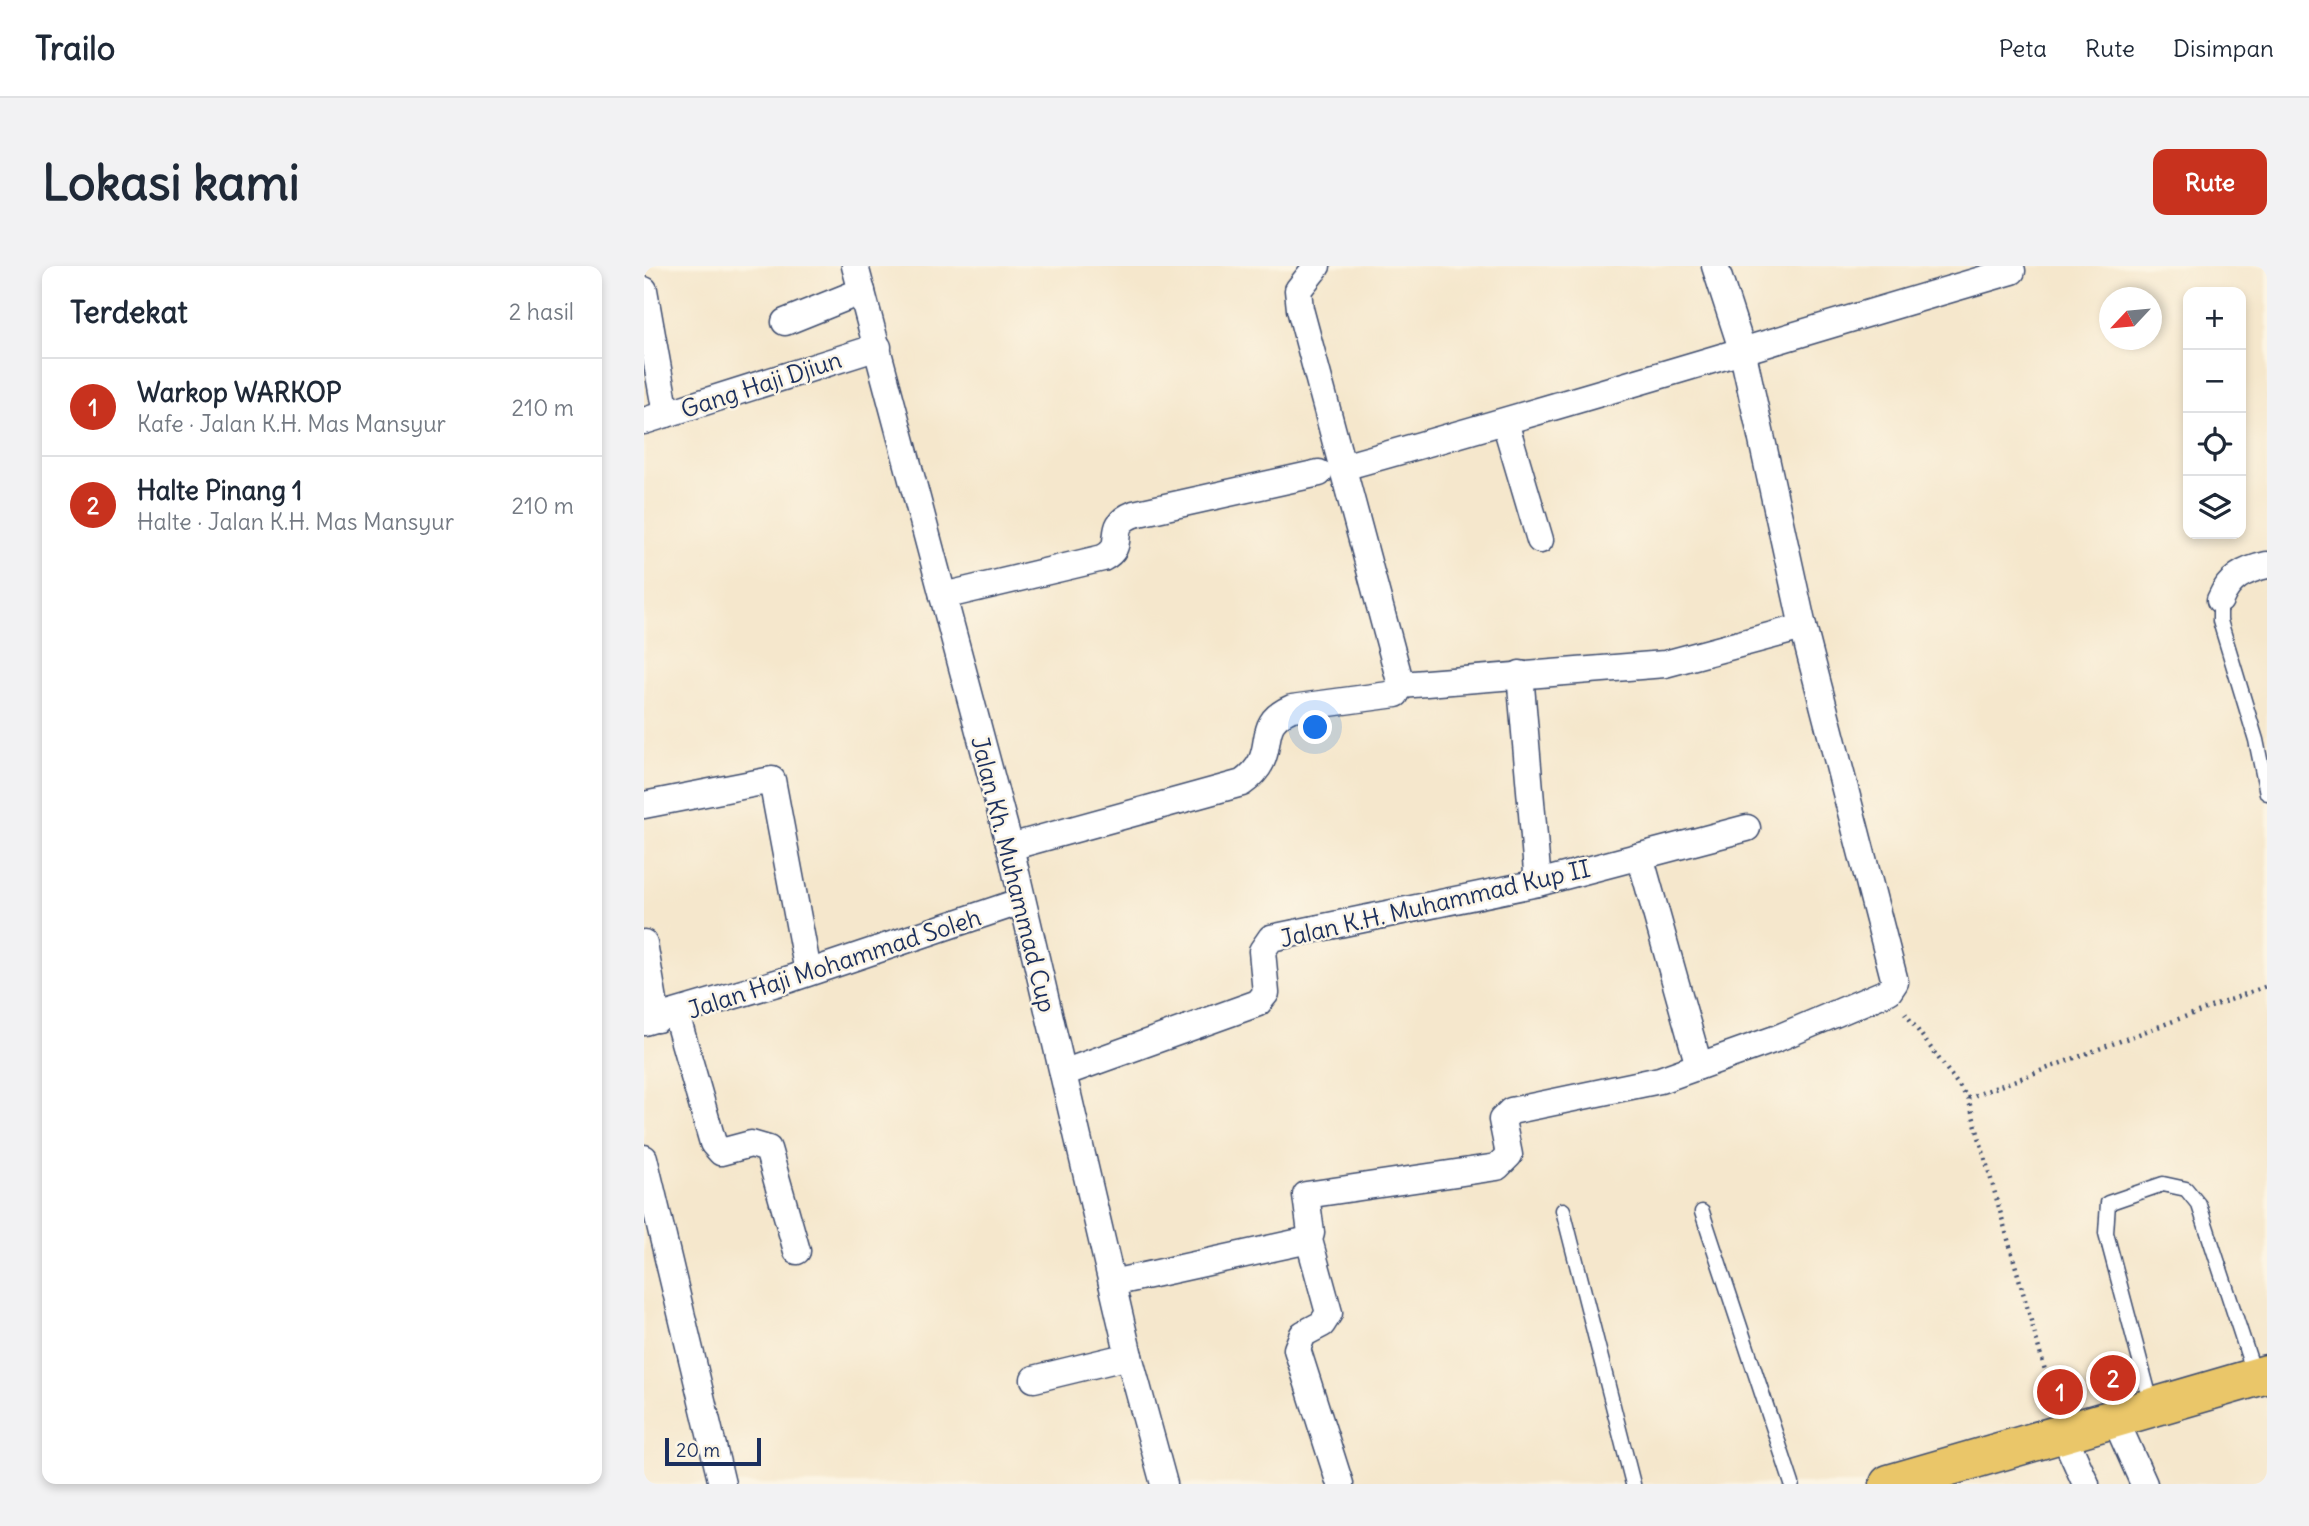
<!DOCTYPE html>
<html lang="id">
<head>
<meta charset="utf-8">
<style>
	body { margin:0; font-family:Delius,sans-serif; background:#f2f2f3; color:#1f2937 }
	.controls { position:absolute; right:21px; top:21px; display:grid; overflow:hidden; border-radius:14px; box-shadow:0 4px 10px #0003 }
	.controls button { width:63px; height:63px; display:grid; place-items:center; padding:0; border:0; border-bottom:2px solid #e0e1e3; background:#fff; color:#1f2937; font:35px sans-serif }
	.compass { position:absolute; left:1455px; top:21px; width:63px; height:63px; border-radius:50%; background:#fff; box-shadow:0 4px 10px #0003; rotate:244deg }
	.scale { position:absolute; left:21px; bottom:18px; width:96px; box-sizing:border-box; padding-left:7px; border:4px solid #1b2f5e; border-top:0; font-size:19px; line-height:24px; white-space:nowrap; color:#1b2f5e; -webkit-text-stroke:5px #fcf5e5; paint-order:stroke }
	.you { position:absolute; left:672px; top:462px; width:24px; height:24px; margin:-18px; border:5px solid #fff; border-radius:50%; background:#1a73e8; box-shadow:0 0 0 10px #1a73e833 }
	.badge { display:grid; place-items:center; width:46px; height:46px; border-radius:50%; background:#c8321e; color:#fff; font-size:23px; font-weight:700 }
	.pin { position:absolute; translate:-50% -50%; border:4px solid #fff; box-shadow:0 2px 7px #0006 }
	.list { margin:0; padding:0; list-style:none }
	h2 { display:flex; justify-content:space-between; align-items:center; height:91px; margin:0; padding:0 28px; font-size:30px }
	h2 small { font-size:23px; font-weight:400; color:#747a83 }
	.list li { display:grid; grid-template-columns:46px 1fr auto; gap:21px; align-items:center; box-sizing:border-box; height:98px; padding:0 28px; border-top:2px solid #e0e1e3 }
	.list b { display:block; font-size:26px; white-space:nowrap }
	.list p { margin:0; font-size:23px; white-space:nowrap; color:#747a83 }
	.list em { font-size:23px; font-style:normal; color:#747a83 }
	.icon { flex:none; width:38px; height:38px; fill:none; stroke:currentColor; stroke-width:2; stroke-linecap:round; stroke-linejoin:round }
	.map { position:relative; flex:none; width:1623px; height:1218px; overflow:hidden; border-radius:14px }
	header { display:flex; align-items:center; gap:42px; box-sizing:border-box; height:98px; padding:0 35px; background:#fff; border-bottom:2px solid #e0e1e3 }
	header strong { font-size:33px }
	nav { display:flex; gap:38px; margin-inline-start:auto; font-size:24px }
	.intro { display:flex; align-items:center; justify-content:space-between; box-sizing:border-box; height:168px; padding:0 42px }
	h1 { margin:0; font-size:49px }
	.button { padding:18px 32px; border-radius:14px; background:#c8321e; color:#fff; font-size:24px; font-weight:700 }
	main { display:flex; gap:42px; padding:0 42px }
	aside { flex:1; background:#fff; border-radius:14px; box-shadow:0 4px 10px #0003 }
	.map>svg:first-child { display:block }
</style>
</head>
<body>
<header>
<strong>Trailo</strong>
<nav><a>Peta</a><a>Rute</a><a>Disimpan</a></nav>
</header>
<div class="intro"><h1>Lokasi kami</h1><a class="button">Rute</a></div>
<main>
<aside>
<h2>Terdekat<small>2 hasil</small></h2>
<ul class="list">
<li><span class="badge">1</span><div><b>Warkop WARKOP</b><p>Kafe · Jalan K.H. Mas Mansyur</p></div><em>210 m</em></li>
<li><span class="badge">2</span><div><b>Halte Pinang 1</b><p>Halte · Jalan K.H. Mas Mansyur</p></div><em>210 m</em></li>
</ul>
</aside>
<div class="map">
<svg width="1623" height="1218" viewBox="0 0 1623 1218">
	<rect width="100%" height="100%" fill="#fcf5e5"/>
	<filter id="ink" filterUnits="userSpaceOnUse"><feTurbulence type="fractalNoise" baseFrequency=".0143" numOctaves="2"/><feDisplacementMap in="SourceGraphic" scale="14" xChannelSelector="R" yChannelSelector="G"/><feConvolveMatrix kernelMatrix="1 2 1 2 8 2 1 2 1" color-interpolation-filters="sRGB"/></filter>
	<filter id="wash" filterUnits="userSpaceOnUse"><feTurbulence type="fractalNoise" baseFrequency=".00686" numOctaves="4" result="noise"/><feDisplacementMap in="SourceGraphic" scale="28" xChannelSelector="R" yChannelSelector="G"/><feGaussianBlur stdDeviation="1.57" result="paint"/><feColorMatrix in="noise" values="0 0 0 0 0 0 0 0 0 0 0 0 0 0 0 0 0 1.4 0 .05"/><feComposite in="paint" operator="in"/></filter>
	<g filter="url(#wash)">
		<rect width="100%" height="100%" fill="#f5e7cc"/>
	</g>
	<g filter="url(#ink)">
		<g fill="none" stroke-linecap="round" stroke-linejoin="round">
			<!-- lane casing -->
			<g stroke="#3c4b6e" stroke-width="17">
				<g id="lane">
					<polyline points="1576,334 1576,355 1612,474 1623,527"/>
					<polyline points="919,944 989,1218"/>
					<polyline points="1058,946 1148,1218"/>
					<polyline points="1508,1140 1462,967 1464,937 1519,918 1542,923 1555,939 1611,1110"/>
				</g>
			</g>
			<!-- street casing -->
			<g stroke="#3c4b6e" stroke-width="29">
				<g id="street">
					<polyline points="211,0 366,581 485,1090 520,1218"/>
					<polyline points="673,0 654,24 656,43 757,419"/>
					<polyline points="0,24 22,148"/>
					<polyline points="141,56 218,25"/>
					<polyline points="0,155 234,81"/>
					<polyline points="861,156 896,274"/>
					<path d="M699,201C923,139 1145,70 1368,5"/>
					<path d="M299,330L459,292C485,279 459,260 490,248L675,207"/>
					<path d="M1576,334C1585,312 1600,304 1623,299"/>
					<polyline points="876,408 894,617"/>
					<polyline points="757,419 1021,398 1159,361"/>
					<polyline points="0,539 128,514 164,706"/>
					<path d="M366,581L598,517C640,487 605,460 648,442L752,428L757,419"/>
					<polyline points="996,590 1055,800"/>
					<polyline points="0,677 13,753"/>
					<polyline points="32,748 69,877 77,886 107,878 124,883 153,985"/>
					<polyline points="0,756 146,713 378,635"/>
					<polyline points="419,807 614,737 622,727 618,685 627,672 894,617 1103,562"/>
					<polyline points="0,892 78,1218"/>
					<polyline points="468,1017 665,974"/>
					<polyline points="390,1113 485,1090"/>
					<polyline points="1471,1153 1500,1218"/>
					<polyline points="1419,1167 1442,1218"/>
					<polyline points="696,1218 653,1083 659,1068 678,1058 685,1047 665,974 667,967 662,929 853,901 865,889 858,854 867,845 1016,814 1134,772 1245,725 1251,716 1159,361 1098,83 1071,0"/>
				</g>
			</g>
			<!-- primary casing -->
			<g stroke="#3c4b6e" stroke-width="41">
				<polyline id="primary" points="1245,1218 1623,1108"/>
			</g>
			<!-- path -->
			<g stroke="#3c4b6e" stroke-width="4.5" stroke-dasharray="2 5" stroke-linecap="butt">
				<polyline points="1261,747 1324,832 1410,1136"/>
				<polyline points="1324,832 1623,720"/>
			</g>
			<!-- lane -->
			<use href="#lane" stroke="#fff" stroke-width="14"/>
			<!-- street -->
			<use href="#street" stroke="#fff" stroke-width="26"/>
			<!-- primary -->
			<use href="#primary" stroke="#eac669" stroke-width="38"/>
		</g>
	</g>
	<g text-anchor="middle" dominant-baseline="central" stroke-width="5" stroke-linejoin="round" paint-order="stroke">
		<!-- street labels -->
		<g font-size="24" fill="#1b2f5e" stroke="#fcf5e5">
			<text transform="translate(117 118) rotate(-18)">Gang Haji Djiun</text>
			<text transform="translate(370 608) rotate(76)">Jalan Kh. Muhammad Cup</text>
			<text transform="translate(791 637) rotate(-13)">Jalan K.H. Muhammad Kup II</text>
			<text transform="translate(190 697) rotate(-18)">Jalan Haji Mohammad Soleh</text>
		</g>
	</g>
</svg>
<div class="controls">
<button>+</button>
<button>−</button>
<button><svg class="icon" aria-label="locate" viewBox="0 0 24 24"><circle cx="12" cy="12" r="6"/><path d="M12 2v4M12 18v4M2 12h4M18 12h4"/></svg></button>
<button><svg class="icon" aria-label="layers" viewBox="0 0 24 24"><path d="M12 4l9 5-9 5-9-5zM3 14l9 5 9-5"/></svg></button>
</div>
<svg class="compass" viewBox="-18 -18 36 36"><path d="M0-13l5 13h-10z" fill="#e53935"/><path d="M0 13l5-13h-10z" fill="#747a83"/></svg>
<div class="scale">20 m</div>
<div class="you"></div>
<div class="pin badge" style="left:1416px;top:1126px">1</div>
<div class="pin badge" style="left:1469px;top:1112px">2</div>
</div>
</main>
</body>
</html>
